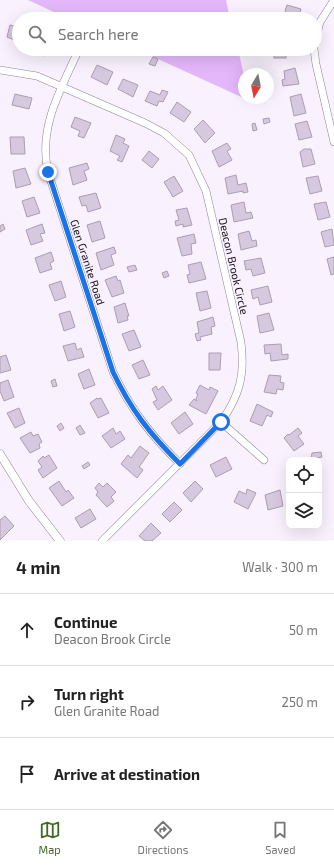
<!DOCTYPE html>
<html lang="en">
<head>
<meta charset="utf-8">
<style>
	body { margin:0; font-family:"Exo 2",sans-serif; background:#f2f2f2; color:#222 }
	.controls { position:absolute; right:12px; bottom:12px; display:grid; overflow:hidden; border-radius:8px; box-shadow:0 4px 16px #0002 }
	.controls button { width:36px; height:36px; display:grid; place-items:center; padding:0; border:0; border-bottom:1px solid #e0e0e0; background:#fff; color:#222; font:20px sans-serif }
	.compass { position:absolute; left:238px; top:68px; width:36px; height:36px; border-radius:50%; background:#fff; box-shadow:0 4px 16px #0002; rotate:190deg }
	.stop { position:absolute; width:12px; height:12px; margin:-9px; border:3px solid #1a73e8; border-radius:50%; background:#fff }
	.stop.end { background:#1a73e8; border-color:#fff; box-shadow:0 1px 4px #0008 }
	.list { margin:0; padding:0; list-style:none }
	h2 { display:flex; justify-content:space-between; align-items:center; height:52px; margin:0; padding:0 16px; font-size:17px }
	h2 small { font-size:13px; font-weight:400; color:#767676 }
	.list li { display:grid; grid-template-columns:26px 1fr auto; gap:12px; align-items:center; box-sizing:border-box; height:72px; padding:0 16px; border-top:1px solid #e0e0e0 }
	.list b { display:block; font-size:15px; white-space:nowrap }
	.list p { margin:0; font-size:13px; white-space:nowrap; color:#767676 }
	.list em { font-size:13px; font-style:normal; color:#767676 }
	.icon { flex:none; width:22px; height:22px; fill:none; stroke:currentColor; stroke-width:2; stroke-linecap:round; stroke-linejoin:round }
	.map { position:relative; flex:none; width:334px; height:541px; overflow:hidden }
	.search { position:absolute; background:#fff; box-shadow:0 4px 16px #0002; left:12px; right:12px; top:12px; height:44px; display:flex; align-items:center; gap:10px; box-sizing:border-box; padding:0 14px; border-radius:22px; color:#767676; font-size:15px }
	.sheet { height:268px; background:#fff }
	nav { display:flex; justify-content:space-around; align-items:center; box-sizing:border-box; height:56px; border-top:1px solid #e0e0e0; background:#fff; font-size:11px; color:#767676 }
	nav a { display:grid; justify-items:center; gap:2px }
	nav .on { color:#426924 }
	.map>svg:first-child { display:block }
</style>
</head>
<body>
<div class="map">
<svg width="334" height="541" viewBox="0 0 334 541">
	<rect width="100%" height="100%" fill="#faf1ff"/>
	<!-- green -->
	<g fill="#e4b7fb">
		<polygon points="28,0 226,0 230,19 69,19"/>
		<polygon points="136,49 238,49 244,76 244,98 249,98 250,101"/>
	</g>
	<!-- building -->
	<g fill="#d6c8de" stroke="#ab9db2">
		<polygon points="287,5 301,9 298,19 286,19 288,14 285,11"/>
		<polygon points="10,25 19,27 19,42 7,37"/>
		<polygon points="39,49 62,49 59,55 47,52 45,56 37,53"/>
		<rect x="274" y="49" width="12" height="9"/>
		<polygon points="153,57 158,59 155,66 149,64"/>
		<polygon points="97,65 113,72 107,85 91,77"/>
		<polygon points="295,68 299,84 283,86 282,80 285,79 284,71"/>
		<polygon points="123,79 138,85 133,97 118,89"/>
		<polygon points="162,90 168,92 163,102 159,101 157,106 145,101 150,91 160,95"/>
		<polygon points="15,94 32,98 29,109 12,105"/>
		<polygon points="301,94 306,113 294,116 290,97"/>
		<polygon points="177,102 191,112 184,122 170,113"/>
		<polygon points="75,117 91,123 84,138 78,136 80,131 71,127"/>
		<polygon points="269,118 270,122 264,124 263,119"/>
		<polygon points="203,120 215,133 205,143 194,129"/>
		<polygon points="307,121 312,137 299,140 295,124"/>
		<polygon points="255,123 257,130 253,131 252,124"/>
		<polygon points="116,135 125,139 123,143 129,146 122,162 117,160 120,156 110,151"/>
		<polygon points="10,137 24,137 25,154 11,154"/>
		<polygon points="227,143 231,149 227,151 232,160 219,167 212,151"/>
		<polygon points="304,149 311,149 315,164 303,167 300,152"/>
		<polygon points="149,151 159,159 152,168 142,160"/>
		<polygon points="87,163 89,169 84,171 87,180 73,185 69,168"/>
		<polygon points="25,168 31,184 16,188 13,171"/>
		<polygon points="236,175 238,185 246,183 248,192 243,193 243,191 228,194 225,178"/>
		<polygon points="174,176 183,191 173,197 164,182"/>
		<polygon points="318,176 322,191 310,194 306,178"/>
		<polygon points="96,193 101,208 88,212 86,205 82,206 79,197"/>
		<polygon points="34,197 40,213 27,217 22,201"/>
		<polygon points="244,202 246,213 251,212 253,218 234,222 231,205"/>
		<polygon points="326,202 330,217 318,220 314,204"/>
		<polygon points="187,208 192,225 183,227 183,224 176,226 175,221 179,220 176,210"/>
		<polygon points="100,221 105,238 92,242 87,225"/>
		<polygon points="3,224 5,229 0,232 0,226"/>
		<polygon points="42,224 45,233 40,234 43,241 31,245 26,230"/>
		<polygon points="332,229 334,245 325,247 321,232"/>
		<polygon points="249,231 252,241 256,240 257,246 241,250 238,234"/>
		<polygon points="194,234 196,243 191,244 192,254 182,256 177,238"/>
		<polygon points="114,247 116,253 111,255 114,265 101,270 96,253"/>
		<polygon points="51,252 54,261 50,263 52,269 40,273 35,258"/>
		<polygon points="334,257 334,274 331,275 327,259"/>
		<polygon points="261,258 265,273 253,276 251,269 246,270 244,261"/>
		<polygon points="201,262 206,279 189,283 187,275 190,274 188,265"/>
		<polygon points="135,265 137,270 129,272 127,267"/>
		<polygon points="167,271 169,276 164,278 162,273"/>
		<polygon points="116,276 118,281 120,280 124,293 112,297 105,280"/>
		<polygon points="61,281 66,297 55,301 49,285"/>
		<polygon points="268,286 272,302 260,305 258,297 253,299 251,290"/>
		<polygon points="207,291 211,308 200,311 196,293"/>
		<polygon points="125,303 129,316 127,316 128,320 118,323 114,307"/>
		<polygon points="70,311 75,327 64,331 59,314"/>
		<polygon points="269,313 274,330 260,333 257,316"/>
		<polygon points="213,317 215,326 211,327 212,334 200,337 201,340 197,341 195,334 199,333 197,322"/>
		<polygon points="134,330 141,347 129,351 122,334"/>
		<polygon points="75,343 77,350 81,348 84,357 68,361 63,346"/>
		<polygon points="281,344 282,355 288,354 288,359 271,361 270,353 265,354 264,345"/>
		<polygon points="209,353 221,353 220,370 209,370"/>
		<polygon points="6,355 11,370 0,373 0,357"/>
		<polygon points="143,360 150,375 139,379 132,365"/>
		<polygon points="89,369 95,385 84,389 78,374"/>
		<polygon points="269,375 281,376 280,382 284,383 283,390 277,389 276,394 264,392"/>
		<polygon points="55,379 57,386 53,387 51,381"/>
		<polygon points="8,380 14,397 4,401 0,391 0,383"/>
		<polygon points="200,385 209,390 210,387 218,391 206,414 189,405 194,399 197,401 196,399 198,394 196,393"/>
		<polygon points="156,386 158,390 163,386 172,400 158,410 153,402 157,400 152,389"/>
		<polygon points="97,398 98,399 101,398 109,413 98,418 90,403"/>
		<polygon points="257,404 273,412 271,417 267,415 262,426 250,421"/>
		<polygon points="19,408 25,423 15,428 7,413"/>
		<polygon points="185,412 193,424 179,434 171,423"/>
		<polygon points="61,423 64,428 60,431 57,426"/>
		<polygon points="80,425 85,433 80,435 76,428"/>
		<polygon points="113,428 116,434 120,431 125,439 111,448 102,436"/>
		<polygon points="298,428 302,433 298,436 304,444 294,451 284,438 288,434 289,435"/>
		<polygon points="31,432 33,436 38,434 42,442 39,444 40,448 30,453 20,438"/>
		<polygon points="140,446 149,453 139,467 143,470 137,478 121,464 128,455 131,458"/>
		<polygon points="321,452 322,457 311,459 312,453"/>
		<polygon points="49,455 57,468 43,478 38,470 42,467 38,461 43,456 44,458"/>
		<polygon points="226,457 232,469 216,477 210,465"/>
		<polygon points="88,462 90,465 84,469 82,466"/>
		<polygon points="59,481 66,492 68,490 74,498 62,506 49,488"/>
		<polygon points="195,481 203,489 191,502 183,493"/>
		<polygon points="99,483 103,487 107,483 116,492 111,497 114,501 107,507 96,495 98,492 95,488"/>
		<polygon points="247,489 256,493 248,509 234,502 239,491 246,494"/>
		<polygon points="280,490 283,506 268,510 265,495"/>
		<polygon points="174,502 182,510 170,522 162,514"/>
		<polygon points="90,509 96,519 81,528 75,518"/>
		<polygon points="5,516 14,526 0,540 0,520"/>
		<polygon points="151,523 161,533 152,541 145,541 139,536"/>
	</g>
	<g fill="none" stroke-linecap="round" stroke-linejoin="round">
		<!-- minor casing -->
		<g stroke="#908297" stroke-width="8">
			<g id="minor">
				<polyline points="315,42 320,22 334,0"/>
				<path d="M79,49C61,89 38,127 48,172L113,372C131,410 150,434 180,464"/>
				<polyline points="314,49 316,64 334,142"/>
				<path d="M0,70L37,76L145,123L164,133L189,155L206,191L241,342C245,375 240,395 221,422L102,541"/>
				<polyline points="221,422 264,460"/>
			</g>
		</g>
		<!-- tertiary casing -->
		<g stroke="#908297" stroke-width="9">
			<polyline id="tertiary" points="0,454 29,501 60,541"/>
		</g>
		<!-- minor -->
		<use href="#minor" stroke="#fff" stroke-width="7"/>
		<!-- tertiary -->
		<use href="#tertiary" stroke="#fff" stroke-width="8"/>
	</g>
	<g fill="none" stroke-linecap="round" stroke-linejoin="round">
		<!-- route -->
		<path stroke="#1a73e8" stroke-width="5" d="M48,172L113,372C131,410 150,434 180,464L221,422"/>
	</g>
	<g text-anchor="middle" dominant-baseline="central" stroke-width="3" stroke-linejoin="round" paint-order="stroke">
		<!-- street labels -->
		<g font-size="11" fill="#161018" stroke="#faf1ff">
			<text transform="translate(88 262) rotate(72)">Glen Granite Road</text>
			<text transform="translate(234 266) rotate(77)">Deacon Brook Circle</text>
		</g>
	</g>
</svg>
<div class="controls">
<button><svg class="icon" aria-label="locate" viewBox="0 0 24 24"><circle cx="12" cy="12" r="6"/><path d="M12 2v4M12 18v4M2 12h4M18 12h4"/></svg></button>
<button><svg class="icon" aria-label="layers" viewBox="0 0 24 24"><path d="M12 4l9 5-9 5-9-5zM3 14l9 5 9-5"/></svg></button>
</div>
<svg class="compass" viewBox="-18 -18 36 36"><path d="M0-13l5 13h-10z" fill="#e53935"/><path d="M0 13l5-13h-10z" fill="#767676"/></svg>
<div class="stop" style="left:221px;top:422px"></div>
<div class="stop end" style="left:48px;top:172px"></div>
<div class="search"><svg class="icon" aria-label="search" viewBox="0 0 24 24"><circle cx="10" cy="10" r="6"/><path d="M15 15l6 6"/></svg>Search here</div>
</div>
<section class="sheet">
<h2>4 min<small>Walk · 300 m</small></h2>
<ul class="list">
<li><svg class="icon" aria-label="ahead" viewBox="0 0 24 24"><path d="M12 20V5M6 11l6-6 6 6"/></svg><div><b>Continue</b><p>Deacon Brook Circle</p></div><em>50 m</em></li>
<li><svg class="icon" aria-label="right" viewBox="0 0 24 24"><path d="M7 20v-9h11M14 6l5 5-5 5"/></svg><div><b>Turn right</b><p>Glen Granite Road</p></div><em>250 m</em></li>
<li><svg class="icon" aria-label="arrive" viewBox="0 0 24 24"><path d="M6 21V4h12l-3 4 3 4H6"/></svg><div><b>Arrive at destination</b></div></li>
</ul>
</section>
<nav>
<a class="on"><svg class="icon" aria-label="map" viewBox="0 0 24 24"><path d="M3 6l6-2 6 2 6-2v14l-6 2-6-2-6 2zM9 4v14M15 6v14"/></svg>Map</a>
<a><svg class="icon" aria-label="directions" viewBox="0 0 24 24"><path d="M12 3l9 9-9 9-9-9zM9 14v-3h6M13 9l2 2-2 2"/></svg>Directions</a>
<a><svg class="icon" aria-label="saved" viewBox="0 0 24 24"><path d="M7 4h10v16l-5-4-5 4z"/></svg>Saved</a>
</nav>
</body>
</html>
